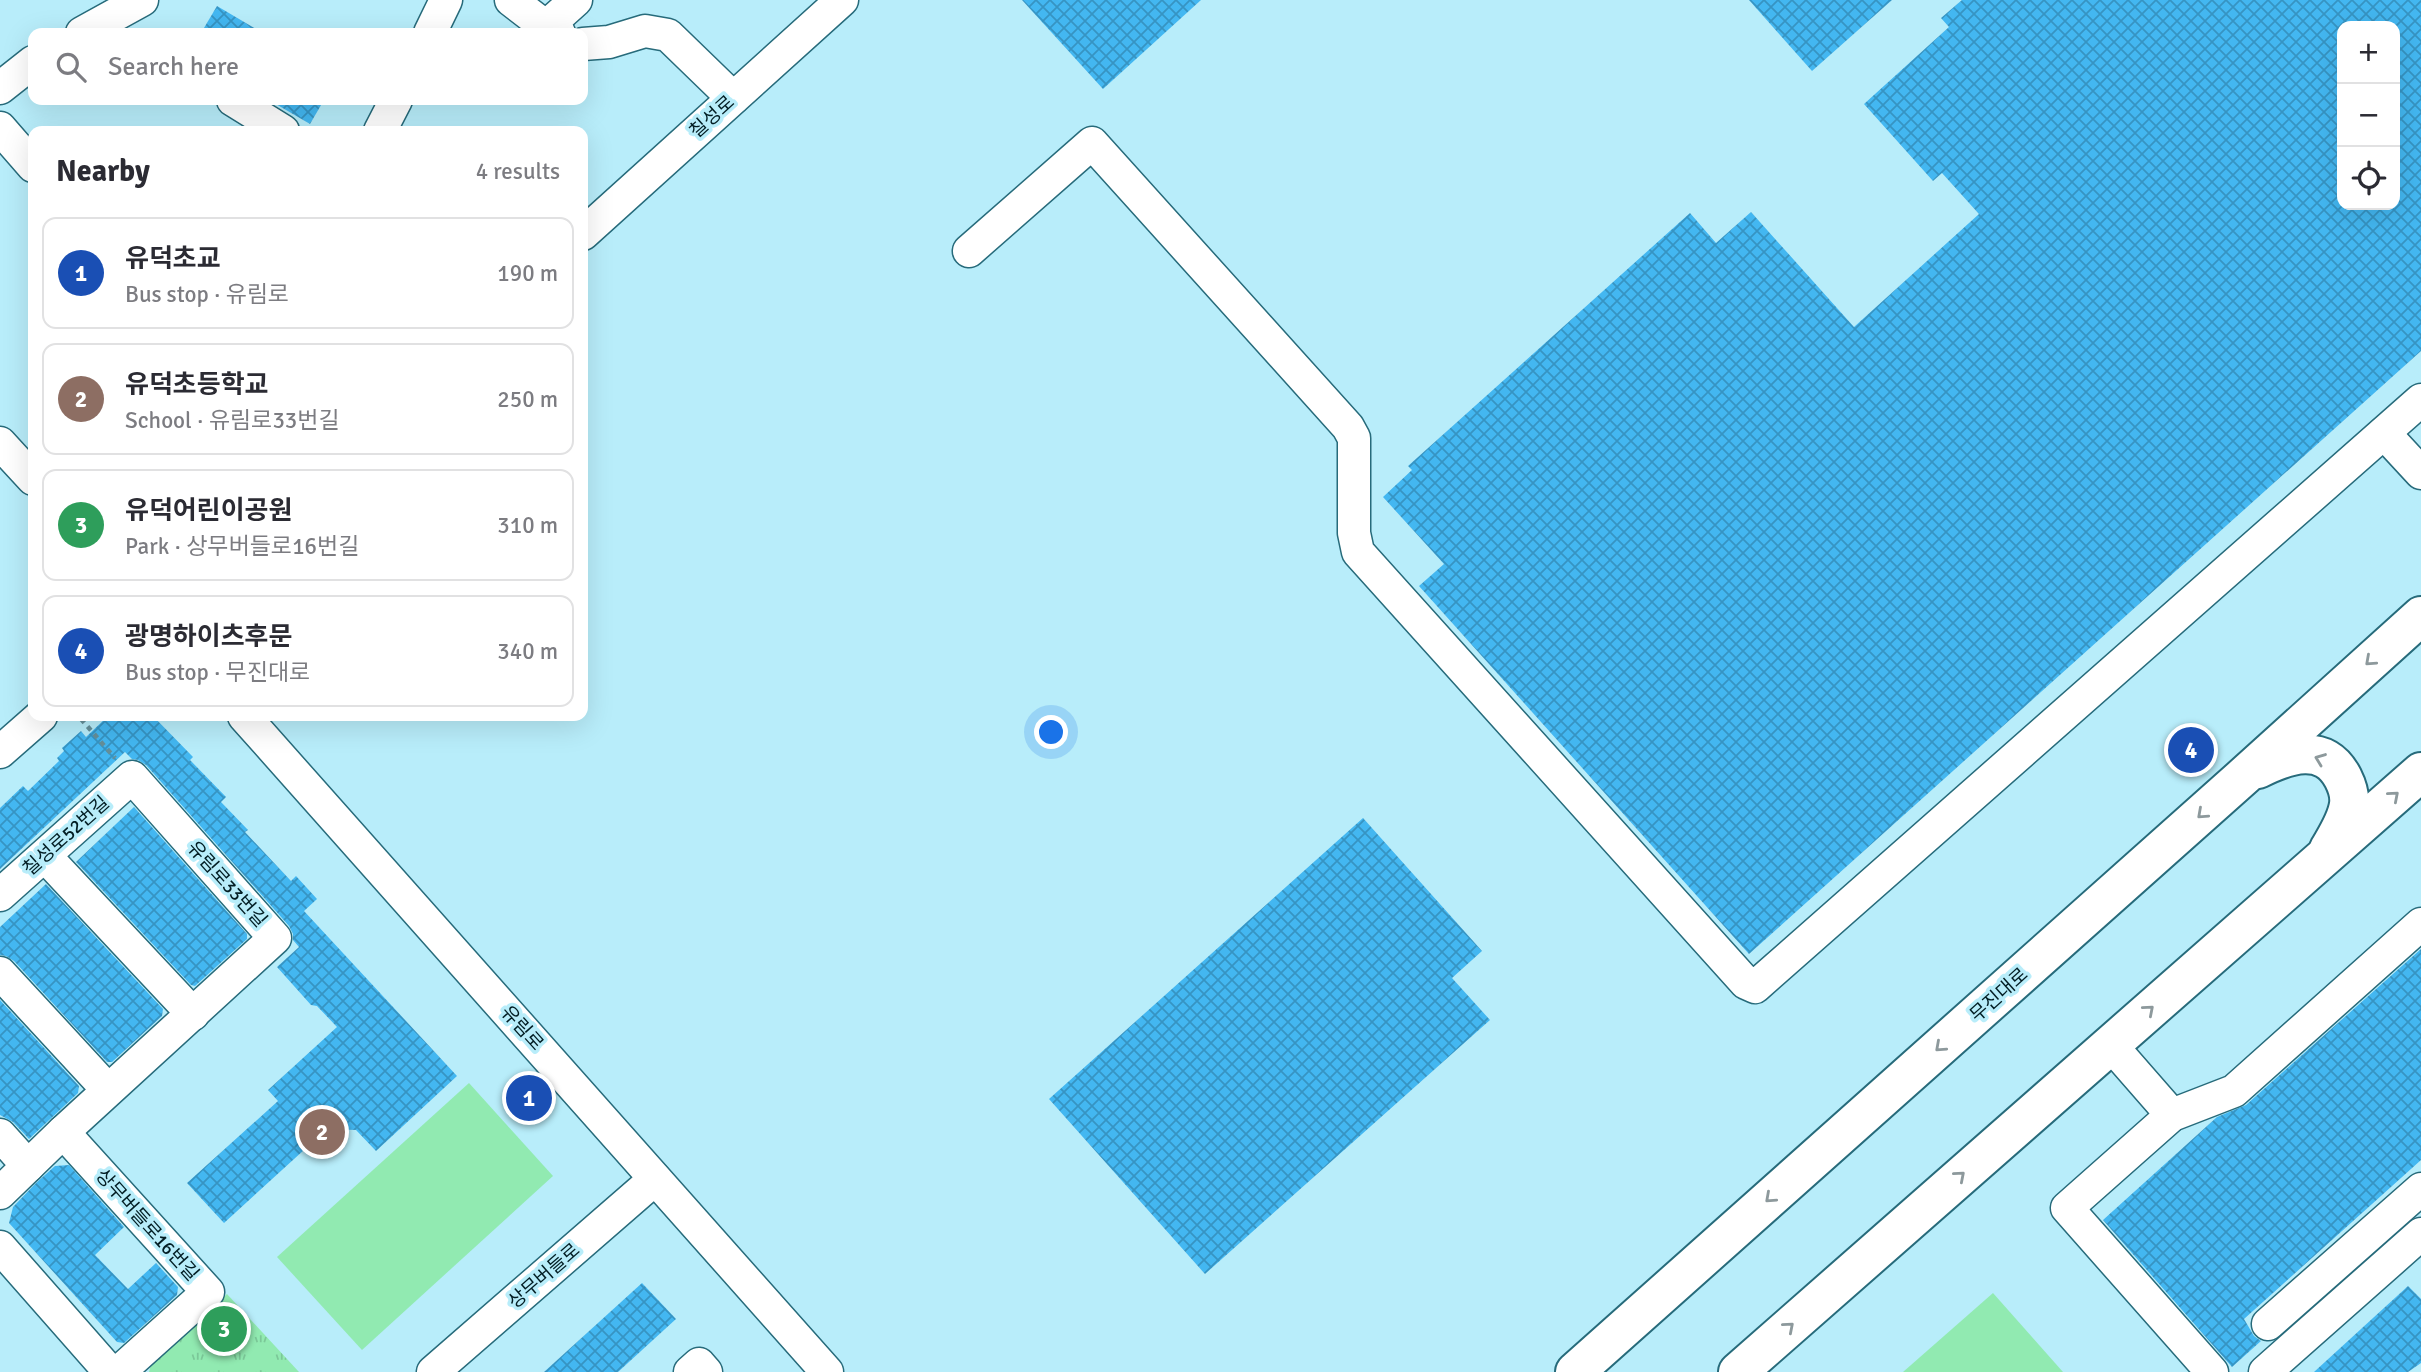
<!DOCTYPE html>
<html lang="en">
<head>
<meta charset="utf-8">
<style>
	body { margin:0; font-family:Signika,"Noto Sans KR",sans-serif; background:#f7f7f7; color:#2b2b33 }
	.controls { position:absolute; right:21px; top:21px; display:grid; overflow:hidden; border-radius:14px; box-shadow:0 7px 28px #0002 }
	.controls button { width:63px; height:63px; display:grid; place-items:center; padding:0; border:0; border-bottom:2px solid #e1e1e2; background:#fff; color:#2b2b33; font:35px sans-serif }
	.you { position:absolute; left:1052px; top:733px; width:24px; height:24px; margin:-18px; border:5px solid #fff; border-radius:50%; background:#1a73e8; box-shadow:0 0 0 10px #1a73e833 }
	.badge { display:grid; place-items:center; width:46px; height:46px; border-radius:50%; background:#cc421f; color:#fff; font-size:23px; font-weight:700 }
	.pin { position:absolute; translate:-50% -50%; border:4px solid #fff; box-shadow:0 2px 7px #0006 }
	.list { margin:0; padding:0; list-style:none }
	h2 { display:flex; justify-content:space-between; align-items:center; height:91px; margin:0; padding:0 28px; font-size:30px }
	h2 small { font-size:23px; font-weight:400; color:#7c7c81 }
	.list li { display:grid; grid-template-columns:46px 1fr auto; gap:21px; align-items:center; box-sizing:border-box; height:112px; margin:0 14px 14px; padding:0 14px; border:2px solid #e1e1e2; border-radius:14px }
	.list b { display:block; font-size:26px; white-space:nowrap }
	.list p { margin:0; font-size:23px; white-space:nowrap; color:#7c7c81 }
	.list em { font-size:23px; font-style:normal; color:#7c7c81 }
	.icon { flex:none; width:38px; height:38px; fill:none; stroke:currentColor; stroke-width:2; stroke-linecap:round; stroke-linejoin:round }
	.map { position:relative; flex:none; width:2421px; height:1372px; overflow:hidden }
	.search { position:absolute; background:#fff; box-shadow:0 7px 28px #0002; left:28px; top:28px; width:560px; height:77px; display:flex; align-items:center; gap:18px; box-sizing:border-box; padding:0 24px; border-radius:14px; color:#7c7c81; font-size:26px }
	.panel { position:absolute; background:#fff; box-shadow:0 7px 28px #0002; left:28px; top:126px; width:560px; height:595px; border-radius:14px }
	.map>svg:first-child { display:block }
</style>
</head>
<body>
<div class="map">
<svg width="2421" height="1372" viewBox="0 0 2421 1372">
	<defs>
		<pattern id="park-tufts" width="24" height="20" patternUnits="userSpaceOnUse" patternTransform="scale(1.75)"><rect width="24" height="20" fill="#91eab1"/><path d="M3 7l-1-3M5 7V3M7 7l1-3M15 17l-1-3M17 17v-4M19 17l1-3" fill="none" stroke="#7bc898"/></pattern>
		<pattern id="building-cross-hatch" width="8" height="8" patternUnits="userSpaceOnUse" patternTransform="scale(1.75)"><rect width="8" height="8" fill="#43b7f1"/><path d="M0 0l8 8M0 8l8-8" fill="none" stroke="#3694c3"/></pattern>
	</defs>
	<rect width="100%" height="100%" fill="#b8edfa"/>
	<!-- grass -->
	<g fill="#91eab1">
		<polygon points="469,1083 553,1176 362,1350 277,1257"/>
		<polygon points="1993,1293 2063,1372 1903,1372"/>
	</g>
	<!-- park -->
	<polygon fill="url(#park-tufts)" points="227,1294 299,1372 149,1372 151,1364"/>
	<!-- building -->
	<g fill="url(#building-cross-hatch)" fill-rule="evenodd">
		<polygon points="1022,0 1201,0 1103,89"/>
		<polygon points="1749,0 1892,0 1812,71"/>
		<path d="M1962,0H2421V351L1749,954L1419,586L1444,564L1383,497L1412,470L1408,466L1690,213L1716,243L1751,212L1854,327L1979,214L1942,173L1933,181L1864,104L1949,27L1941,18ZM2342,26H2395V205H2342Z"/>
		<polygon points="217,6 263,33 201,33"/>
		<polygon points="269,100 324,100 310,124"/>
		<polygon points="108,716 153,716 193,757 190,760 226,797 221,802 248,830 245,832 291,881 296,876 317,899 304,911 457,1076 376,1151 356,1130 327,1129 224,1223 187,1183 278,1101 268,1090 337,1027 317,1006 311,1005 277,967 299,947 293,940 293,934 289,926 146,765 138,760 132,759 125,752 0,869 0,808 23,786 28,791 59,761 57,758 64,751 62,748 81,731 86,737"/>
		<polygon points="134,807 247,934 247,939 195,986 191,985 76,862"/>
		<polygon points="1363,818 1482,951 1452,978 1490,1020 1205,1274 1049,1099"/>
		<polygon points="46,884 163,1009 162,1016 112,1062 107,1062 14,961 6,956 0,955 0,927"/>
		<polygon points="2421,949 2421,1160 2244,1319 2254,1336 2261,1341 2232,1367 2103,1220 2217,1117 2246,1105"/>
		<polygon points="0,1000 79,1086 78,1093 29,1139 13,1122 0,1115"/>
		<polygon points="69,1165 124,1227 95,1255 128,1289 156,1263 178,1287 177,1295 124,1343 117,1342 9,1223 13,1207 36,1183 55,1166"/>
		<polygon points="642,1283 676,1319 618,1372 544,1372"/>
		<polygon points="2408,1286 2421,1299 2421,1363 2408,1372 2314,1372"/>
	</g>
	<g fill="none" stroke-linecap="round" stroke-linejoin="round">
		<!-- minor casing -->
		<g stroke="#276b7b" stroke-width="35">
			<g id="minor">
				<polyline points="511,0 546,27 559,33"/>
				<polyline points="546,27 576,0"/>
				<polyline points="82,33 142,0"/>
				<polyline points="430,33 446,0"/>
				<polyline points="583,44 609,42 645,31 668,35 733,98"/>
				<polyline points="0,88 33,62"/>
				<polyline points="233,100 283,131"/>
				<polyline points="0,128 33,166"/>
				<polyline points="380,131 396,100"/>
				<polyline points="583,234 842,0"/>
				<polyline points="969,251 1092,143 1348,427 1354,438 1354,533 1358,552 1746,983 1755,987 2421,400"/>
				<polyline points="2384,433 2421,473"/>
				<polyline points="0,443 33,479"/>
				<polyline points="244,716 827,1372"/>
				<polyline points="0,752 41,716"/>
				<polyline points="45,856 193,1014"/>
				<polyline points="0,895 132,777 275,938 63,1132 0,1193"/>
				<polyline points="0,973 108,1090"/>
				<polyline points="2110,1044 2172,1115"/>
				<polyline points="63,1132 208,1292 119,1372"/>
				<polyline points="0,1135 28,1166"/>
				<polyline points="0,1247 110,1372"/>
				<polyline points="2268,1324 2421,1189"/>
				<polyline points="433,1372 655,1179"/>
				<polyline points="690,1372 699,1364 706,1372"/>
				<polyline points="2212,1372 2067,1208 2172,1115 2234,1091 2421,924"/>
				<polyline points="2265,1372 2421,1234"/>
			</g>
		</g>
		<!-- major casing -->
		<g stroke="#276b7b" stroke-width="42">
			<g id="major">
				<path d="M2258,769C2288,754 2324,742 2343,778C2347,786 2350,796 2349,804C2347,820 2337,835 2329,849"/>
				<polyline points="1575,1372 2245,775 2421,616"/>
				<polyline points="1738,1372 2421,772"/>
			</g>
		</g>
		<!-- path -->
		<polyline stroke="#658f99" stroke-width="4.5" stroke-dasharray="5 5" stroke-linecap="butt" points="81,719 115,758"/>
		<!-- minor -->
		<use href="#minor" stroke="#fff" stroke-width="32"/>
		<!-- major -->
		<use href="#major" stroke="#fff" stroke-width="38"/>
	</g>
	<!-- one-way arrows -->
	<defs><path id="oneway-chevron" d="M-2-3.5L2.5 0L-2 3.5" fill="none" stroke-width="1.6" stroke-linecap="round" stroke-linejoin="round" transform="scale(1.75)"/></defs>
	<g stroke="#8d999c">
		<use href="#oneway-chevron" transform="translate(2370 661) rotate(138)"/>
		<use href="#oneway-chevron" transform="translate(2320 759) rotate(-159)"/>
		<use href="#oneway-chevron" transform="translate(2394 796) rotate(-41)"/>
		<use href="#oneway-chevron" transform="translate(2202 814) rotate(138)"/>
		<use href="#oneway-chevron" transform="translate(2149 1010) rotate(-41)"/>
		<use href="#oneway-chevron" transform="translate(1940 1047) rotate(138)"/>
		<use href="#oneway-chevron" transform="translate(1960 1176) rotate(-41)"/>
		<use href="#oneway-chevron" transform="translate(1770 1198) rotate(138)"/>
		<use href="#oneway-chevron" transform="translate(1789 1327) rotate(-41)"/>
	</g>
	<g text-anchor="middle" dominant-baseline="central" stroke-width="7" stroke-linejoin="round" paint-order="stroke">
		<!-- street labels -->
		<g font-size="19" fill="#021d23" stroke="#b8edfa">
			<text transform="translate(712 117) rotate(-42)">칠성로</text>
			<text transform="translate(66 836) rotate(-42)">칠성로52번길</text>
			<text transform="translate(227 884) rotate(48)">유림로33번길</text>
			<text transform="translate(1999 995) rotate(-42)">무진대로</text>
			<text transform="translate(522 1028) rotate(48)">유림로</text>
			<text transform="translate(147 1225) rotate(48)">상무버들로16번길</text>
			<text transform="translate(544 1276) rotate(-41)">상무버들로</text>
		</g>
	</g>
</svg>
<div class="controls">
<button>+</button>
<button>−</button>
<button><svg class="icon" aria-label="locate" viewBox="0 0 24 24"><circle cx="12" cy="12" r="6"/><path d="M12 2v4M12 18v4M2 12h4M18 12h4"/></svg></button>
</div>
<div class="you"></div>
<div class="pin badge" style="left:529px;top:1098px;background:#1a4fb4">1</div>
<div class="pin badge" style="left:322px;top:1132px;background:#8d6e63">2</div>
<div class="pin badge" style="left:224px;top:1329px;background:#2e9e5b">3</div>
<div class="pin badge" style="left:2191px;top:750px;background:#1a4fb4">4</div>
<div class="search"><svg class="icon" aria-label="search" viewBox="0 0 24 24"><circle cx="10" cy="10" r="6"/><path d="M15 15l6 6"/></svg>Search here</div>
<section class="panel">
<h2>Nearby<small>4 results</small></h2>
<ul class="list">
<li><span class="badge" style="background:#1a4fb4">1</span><div><b>유덕초교</b><p>Bus stop · 유림로</p></div><em>190 m</em></li>
<li><span class="badge" style="background:#8d6e63">2</span><div><b>유덕초등학교</b><p>School · 유림로33번길</p></div><em>250 m</em></li>
<li><span class="badge" style="background:#2e9e5b">3</span><div><b>유덕어린이공원</b><p>Park · 상무버들로16번길</p></div><em>310 m</em></li>
<li><span class="badge" style="background:#1a4fb4">4</span><div><b>광명하이츠후문</b><p>Bus stop · 무진대로</p></div><em>340 m</em></li>
</ul>
</section>
</div>
</body>
</html>
